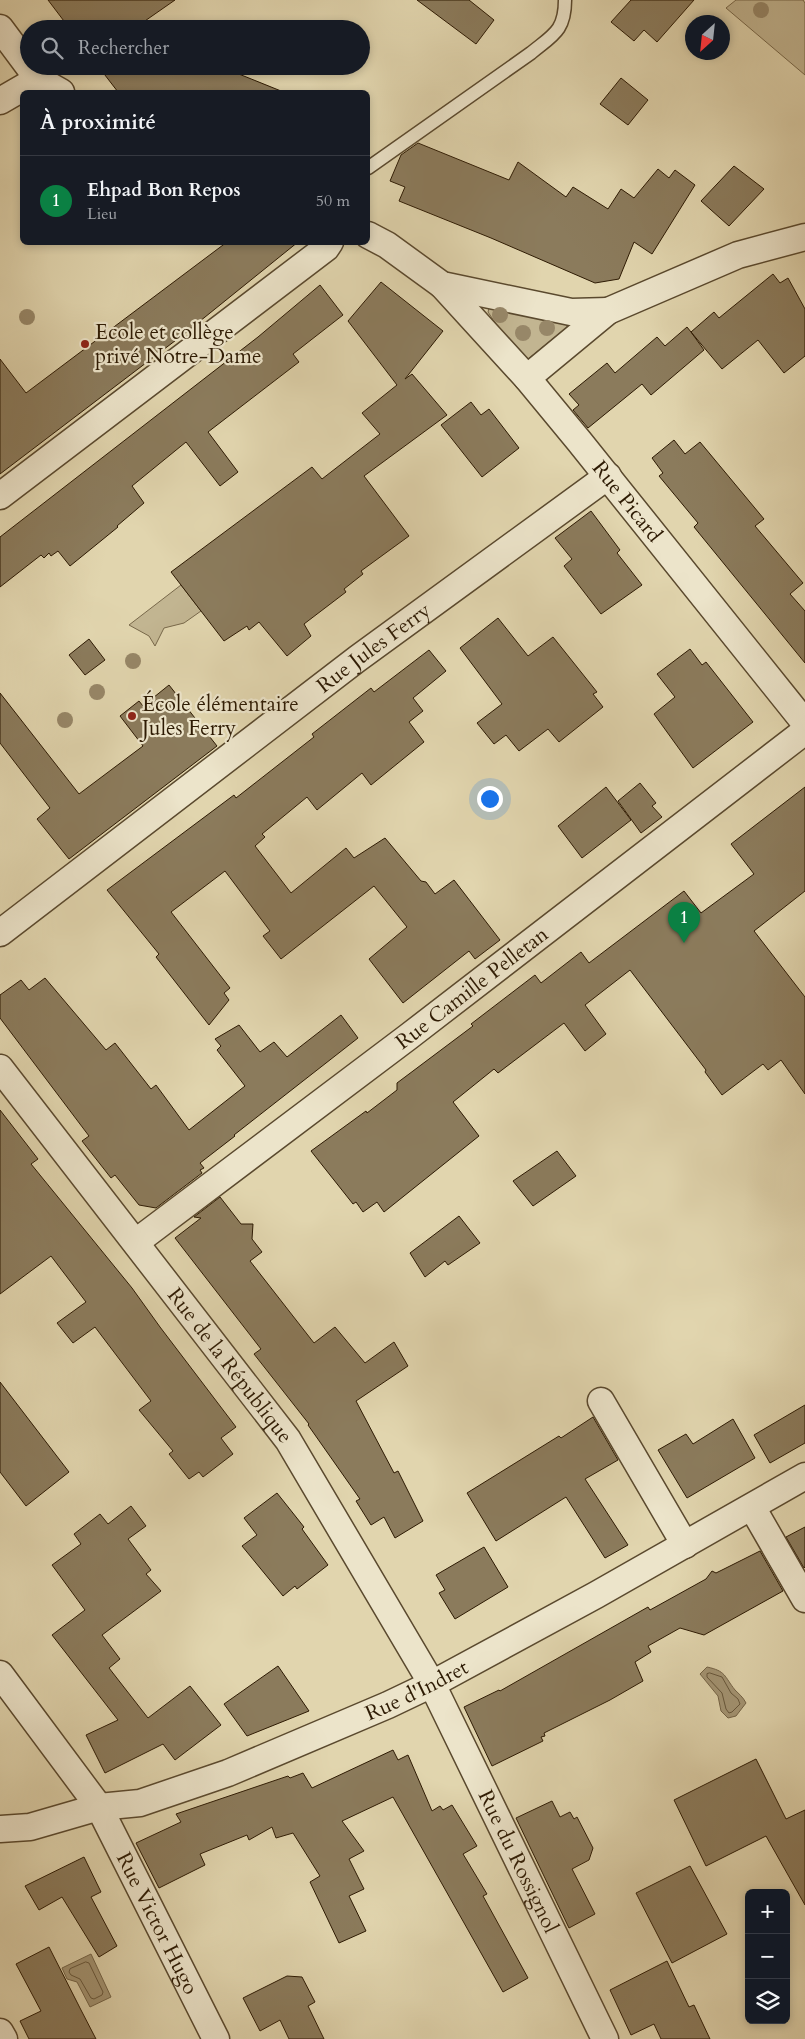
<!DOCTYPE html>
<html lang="fr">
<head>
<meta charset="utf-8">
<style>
	body { margin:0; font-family:Cardo,serif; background:#242831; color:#f1f3f6 }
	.controls { position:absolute; right:15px; bottom:15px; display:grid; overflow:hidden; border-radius:8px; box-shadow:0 2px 8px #0003 }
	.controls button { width:45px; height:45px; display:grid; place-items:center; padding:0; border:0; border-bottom:1px solid #363941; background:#171b24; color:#f1f3f6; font:25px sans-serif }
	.compass { position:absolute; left:685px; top:15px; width:45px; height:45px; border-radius:50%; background:#171b24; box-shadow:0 2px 8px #0003; rotate:207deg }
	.you { position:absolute; left:489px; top:798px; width:18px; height:18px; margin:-12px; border:4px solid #fff; border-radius:50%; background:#1a73e8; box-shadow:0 0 0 8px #1a73e833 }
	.badge { display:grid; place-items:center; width:32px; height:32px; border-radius:50%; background:#0b8043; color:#fff; font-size:16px; font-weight:700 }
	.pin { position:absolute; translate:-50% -41px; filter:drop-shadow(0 1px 2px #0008) }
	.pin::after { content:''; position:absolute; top:26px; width:18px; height:15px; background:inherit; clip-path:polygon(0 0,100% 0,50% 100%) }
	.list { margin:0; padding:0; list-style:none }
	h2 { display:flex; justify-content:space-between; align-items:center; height:65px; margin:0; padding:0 20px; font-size:21px }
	h2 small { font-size:16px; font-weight:400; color:#9ea1a6 }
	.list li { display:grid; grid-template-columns:32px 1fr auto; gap:15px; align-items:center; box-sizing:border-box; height:90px; padding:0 20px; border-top:1px solid #363941 }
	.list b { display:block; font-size:19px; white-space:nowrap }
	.list p { margin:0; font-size:16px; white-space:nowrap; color:#9ea1a6 }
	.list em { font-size:16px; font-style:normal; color:#9ea1a6 }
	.icon { flex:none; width:28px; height:28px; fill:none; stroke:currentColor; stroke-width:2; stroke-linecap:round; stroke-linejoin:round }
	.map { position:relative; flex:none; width:805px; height:2039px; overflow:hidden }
	.search { position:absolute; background:#171b24; box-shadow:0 2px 8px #0003; left:20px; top:20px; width:350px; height:55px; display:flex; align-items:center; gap:12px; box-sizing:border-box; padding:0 18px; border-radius:28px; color:#9ea1a6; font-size:19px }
	.panel { position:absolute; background:#171b24; box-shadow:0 2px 8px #0003; left:20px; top:90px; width:350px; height:155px; border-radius:8px }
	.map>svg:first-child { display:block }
</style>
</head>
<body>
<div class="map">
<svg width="805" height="2039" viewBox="0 0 805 2039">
	<rect width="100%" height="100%" fill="#e1d5ae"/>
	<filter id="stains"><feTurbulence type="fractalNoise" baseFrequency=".004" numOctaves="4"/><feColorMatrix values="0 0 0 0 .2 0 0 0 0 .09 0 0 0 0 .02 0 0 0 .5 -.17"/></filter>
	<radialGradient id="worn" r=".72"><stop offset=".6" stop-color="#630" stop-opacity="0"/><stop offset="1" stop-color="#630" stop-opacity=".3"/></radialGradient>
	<!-- green -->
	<g fill="#c2b591" stroke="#78684a">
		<polygon points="736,0 803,0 805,3 805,75 726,8"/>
		<polygon points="489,308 568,324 566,328 528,359 519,358 488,312"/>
		<polygon points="181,585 201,611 184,623 164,628 155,646 149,636 129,625"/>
	</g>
	<!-- water -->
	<g fill="#a49574" stroke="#746447">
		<path d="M707,1667C726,1671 724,1676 735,1690C739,1694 743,1697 746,1703L736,1716L728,1718L721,1711L718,1696L700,1674Z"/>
		<polygon points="91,1954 111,1997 90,2007 77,1982 67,1979 62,1968"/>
	</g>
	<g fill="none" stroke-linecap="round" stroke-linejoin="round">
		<!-- shore -->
		<g stroke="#68583c" stroke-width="1">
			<polygon points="710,1673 722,1677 731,1693 738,1699 740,1704 732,1712 729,1713 726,1709 722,1693 707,1677 707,1674"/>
			<polygon points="86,1962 89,1963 103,1992 102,1995 94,1999 91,1998 80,1979 71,1975 69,1972 70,1969"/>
		</g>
	</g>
	<!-- building -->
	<g fill="#8b7b5c" stroke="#2d1a03">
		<polygon points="48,0 175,0 142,23 146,29 70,29"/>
		<polygon points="417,0 469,0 494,20 476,44"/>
		<polygon points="631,0 694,0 657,42 644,30 634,41 611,22"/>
		<polygon points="98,66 219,66 281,91 118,92"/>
		<polygon points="621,78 648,100 628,125 600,104"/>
		<polygon points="418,143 509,180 518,162 566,197 573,187 608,209 621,189 634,198 658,169 669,178 675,170 695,185 652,254 634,242 619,279 595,283 491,238 399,201 405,187 390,181 401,155"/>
		<polygon points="734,166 764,189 729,226 701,201"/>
		<polygon points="227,242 298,242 184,334 0,474 0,359 26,393"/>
		<polygon points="773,274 780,283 788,278 805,309 805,356 784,373 758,340 722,369 691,332 704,350 651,395 642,384 588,428 573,410 579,405 569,394 607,363 615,373 657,337 665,346 687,327 691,332 714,312 719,318"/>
		<polygon points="381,282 443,331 405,379 412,374 447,415 364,476 409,536 361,571 363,574 344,589 346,592 304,624 311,636 287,656 259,622 249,630 247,626 224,641 171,572 312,467 322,479 380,434 362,413 397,385 348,321"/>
		<polygon points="320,285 343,315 293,354 299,362 208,432 238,472 220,486 186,442 132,486 144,503 117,526 118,527 70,566 58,551 51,556 49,553 44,558 41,555 0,587 0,537 258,337"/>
		<polygon points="471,402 481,415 489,409 519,448 482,477 441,425"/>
		<polygon points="674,440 685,454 700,442 764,519 755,526 803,583 790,594 805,611 805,663 694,527 698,523 659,476 663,473 652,458"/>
		<polygon points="591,511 620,550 617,553 642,585 601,614 564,566 572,559 555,538"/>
		<polygon points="498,618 528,656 553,637 597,692 593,694 603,707 559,742 548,729 519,751 506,735 494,744 477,723 502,704 460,648"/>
		<polygon points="89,639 105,660 85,675 69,655"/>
		<polygon points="690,649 702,665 706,662 753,722 693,768 654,714 675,697 657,674"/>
		<polygon points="429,650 446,671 413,698 423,711 409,722 424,742 371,785 362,773 317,810 307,797 262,834 265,837 255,846 291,893 346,848 354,858 385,838 421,881 426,882 435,894 454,880 500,940 475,959 469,951 403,1003 369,959 407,927 374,886 281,959 263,936 270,931 225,871 171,912 230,988 224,993 229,1000 209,1025 156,957 159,954 107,890 234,795 236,798 314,737 312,734 371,688 374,692"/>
		<polygon points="169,685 217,746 69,859 37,819 50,808 0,743 0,693 79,794 143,746 120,716 139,701 143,706"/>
		<polygon points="640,783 656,803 652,806 662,817 641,833 618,801"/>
		<polygon points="606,787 631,820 582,858 558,826"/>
		<polygon points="805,787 805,891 754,931 805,997 805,1094 781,1060 768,1070 763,1064 722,1095 705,1072 706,1070 630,970 585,1005 606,1034 585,1051 564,1023 498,1073 494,1069 453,1102 479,1136 384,1212 377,1202 363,1212 356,1202 353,1204 311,1151 366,1111 367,1113 397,1090 397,1083 473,1026 471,1024 535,975 541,983 581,952 589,963 684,891 701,913 754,874 731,844"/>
		<polygon points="45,978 106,1050 115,1043 151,1089 156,1085 189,1130 245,1086 217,1050 221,1046 215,1039 239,1025 260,1052 274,1042 287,1057 341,1015 358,1038 234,1135 235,1136 200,1163 204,1168 200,1170 202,1173 156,1208 139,1205 115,1175 111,1178 82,1141 89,1136 0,1018 0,995 21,980 29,990"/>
		<polygon points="0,1110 38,1159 31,1164 132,1288 160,1327 236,1427 221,1438 233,1454 203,1477 199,1472 189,1479 169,1454 173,1451 139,1410 151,1401 95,1327 73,1343 57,1323 86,1302 51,1256 0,1294"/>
		<polygon points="557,1151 576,1176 533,1206 513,1181"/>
		<polygon points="220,1197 241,1224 253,1224 252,1239 262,1252 250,1261 314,1343 335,1327 365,1363 394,1342 408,1366 356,1401 394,1473 398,1471 423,1521 395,1538 384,1517 371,1525 356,1501 360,1499 308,1425 309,1424 254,1354 261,1349 175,1238 201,1218 194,1217"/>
		<polygon points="459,1216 480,1243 448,1265 445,1261 425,1277 410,1253"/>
		<polygon points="0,1382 69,1472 26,1506 0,1472"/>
		<polygon points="805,1405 805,1443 770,1463 754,1435"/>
		<polygon points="593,1417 618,1460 585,1479 628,1545 605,1558 566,1497 496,1541 467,1493 559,1436 561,1438"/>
		<polygon points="733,1419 755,1458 687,1498 658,1450 686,1434 693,1444"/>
		<polygon points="277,1493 304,1527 302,1529 328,1565 297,1589 295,1586 283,1596 242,1546 257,1535 244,1518"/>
		<polygon points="131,1506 146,1526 128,1539 151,1570 146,1574 161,1591 102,1635 120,1659 109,1668 148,1718 190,1686 221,1725 175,1760 163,1744 105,1773 86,1735 118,1720 52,1635 85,1610 52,1565 81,1544 74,1534 100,1514 108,1524"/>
		<polygon points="805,1527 805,1567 804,1568 786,1537"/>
		<polygon points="484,1547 508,1587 455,1619 439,1593 445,1590 436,1575"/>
		<polygon points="760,1551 783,1591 704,1635 680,1628 648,1646 651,1652 635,1662 643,1681 610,1700 544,1733 545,1736 541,1737 543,1741 492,1766 464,1707 499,1690 500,1691 648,1607 650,1610 706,1579 712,1571 716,1573"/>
		<polygon points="278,1666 309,1711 247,1736 224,1704"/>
		<polygon points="393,1750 398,1760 408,1755 432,1811 440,1806 443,1810 452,1805 477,1846 463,1854 487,1894 483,1896 528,1978 503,1992 393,1797 342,1821 364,1851 349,1859 364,1889 349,1896 366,1931 339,1943 310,1882 320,1876 293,1833 276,1838 272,1827 249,1840 247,1835 200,1854 205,1865 159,1888 136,1843 181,1822 176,1814 288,1776 290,1778 303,1773 312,1788"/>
		<polygon points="756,1759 786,1819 805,1810 805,1905 766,1836 706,1866 674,1800"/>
		<polygon points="552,1801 560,1817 570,1812 574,1819 577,1817 593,1848 589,1860 572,1869 595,1914 569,1928 516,1818"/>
		<polygon points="84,1857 101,1892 91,1897 117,1946 99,1957 62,1897 39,1910 25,1886"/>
		<polygon points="690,1866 727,1934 672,1963 636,1893"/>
		<polygon points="49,1947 81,2010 96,2039 29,2039 20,2021 41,2011 16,1964"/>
		<polygon points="667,1961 689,2007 694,2005 710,2039 661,2039 654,2024 631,2035 610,1990"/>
		<polygon points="287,1976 302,1977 315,2002 308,2006 324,2039 289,2039 280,2020 260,2031 243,1998"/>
	</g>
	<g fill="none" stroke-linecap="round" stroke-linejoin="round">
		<!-- service casing -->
		<g stroke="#5a492e" stroke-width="15">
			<path id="service" d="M368,168L531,53C553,35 565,31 565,0"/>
		</g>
		<!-- minor casing -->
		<g stroke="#5a492e" stroke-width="29">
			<g id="minor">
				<polyline points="0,28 38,79 61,92"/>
				<polyline points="0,101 38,79"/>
				<polyline points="368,235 387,245 442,285 571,312 608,311"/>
				<path id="s1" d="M442,285L527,378L579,441L805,723"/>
				<polyline points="527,378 608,311 738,255 805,237"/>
				<polyline points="0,496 326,248 330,242"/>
				<path id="s2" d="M0,933L357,659L608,476"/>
				<path id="s3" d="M0,1068L288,1440L432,1684L605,2039"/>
				<path id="s4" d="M136,1242L408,1037L805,731"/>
				<polyline points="601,1401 685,1545"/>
				<polyline points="752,1507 805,1599"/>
				<path id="s5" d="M0,1674L99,1807L216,2039"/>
				<path id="s6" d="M0,1829L30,1827L99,1807L140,1803L228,1773L388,1705L432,1684L596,1595L805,1476"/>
				<polyline points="0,2032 4,2039"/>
			</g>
		</g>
		<!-- service -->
		<use href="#service" stroke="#ece4ca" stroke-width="12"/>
		<!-- minor -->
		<use href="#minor" stroke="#ece4ca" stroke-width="26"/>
	</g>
	<!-- trees -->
	<g fill="#978768">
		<circle cx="761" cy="10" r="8"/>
		<circle cx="500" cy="315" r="8"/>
		<circle cx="27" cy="317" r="8"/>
		<circle cx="547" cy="328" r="8"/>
		<circle cx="523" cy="333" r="8"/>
		<circle cx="133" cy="661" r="8"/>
		<circle cx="97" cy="692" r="8"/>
		<circle cx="65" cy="720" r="8"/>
	</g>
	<!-- markers -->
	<g fill="#8f2418" stroke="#ece4ca" stroke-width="2">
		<circle cx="85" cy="344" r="5"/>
		<circle cx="132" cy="716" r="5"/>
	</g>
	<g text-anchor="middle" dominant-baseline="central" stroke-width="4.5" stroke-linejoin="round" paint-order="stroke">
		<!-- poi labels -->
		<g font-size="21" fill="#2d1a03" stroke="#ece4ca" text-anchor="start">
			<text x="95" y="332">Ecole et collège<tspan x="95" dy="24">privé Notre-Dame</tspan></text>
			<text x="142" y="704">École élémentaire<tspan x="142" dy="24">Jules Ferry</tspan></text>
		</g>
		<!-- street labels -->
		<g font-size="21" fill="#2d1a03" stroke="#ece4ca">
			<text stroke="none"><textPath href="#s1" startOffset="285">Rue Picard</textPath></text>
			<text stroke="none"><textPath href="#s2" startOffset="470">Rue Jules Ferry</textPath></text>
			<text stroke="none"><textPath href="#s4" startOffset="421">Rue Camille Pelletan</textPath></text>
			<text stroke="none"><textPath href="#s3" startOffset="376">Rue de la République</textPath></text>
			<text stroke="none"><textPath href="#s6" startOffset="442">Rue d'Indret</textPath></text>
			<text stroke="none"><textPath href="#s3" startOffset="951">Rue du Rossignol</textPath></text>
			<text stroke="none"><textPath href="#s5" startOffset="296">Rue Victor Hugo</textPath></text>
		</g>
	</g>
	<rect width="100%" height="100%" filter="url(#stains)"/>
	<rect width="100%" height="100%" fill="url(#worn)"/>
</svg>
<div class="controls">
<button>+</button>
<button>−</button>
<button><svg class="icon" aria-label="layers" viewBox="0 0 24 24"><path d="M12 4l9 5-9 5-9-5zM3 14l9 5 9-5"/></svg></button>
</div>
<svg class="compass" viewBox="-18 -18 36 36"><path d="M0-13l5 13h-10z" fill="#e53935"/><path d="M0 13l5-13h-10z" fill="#9ea1a6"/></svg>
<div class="you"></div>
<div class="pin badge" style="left:684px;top:943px">1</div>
<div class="search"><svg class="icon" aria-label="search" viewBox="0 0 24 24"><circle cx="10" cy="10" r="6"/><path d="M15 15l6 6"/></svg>Rechercher</div>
<section class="panel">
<h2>À proximité<small></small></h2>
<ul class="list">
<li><span class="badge">1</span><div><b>Ehpad Bon Repos</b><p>Lieu</p></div><em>50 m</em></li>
</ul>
</section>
</div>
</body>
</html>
